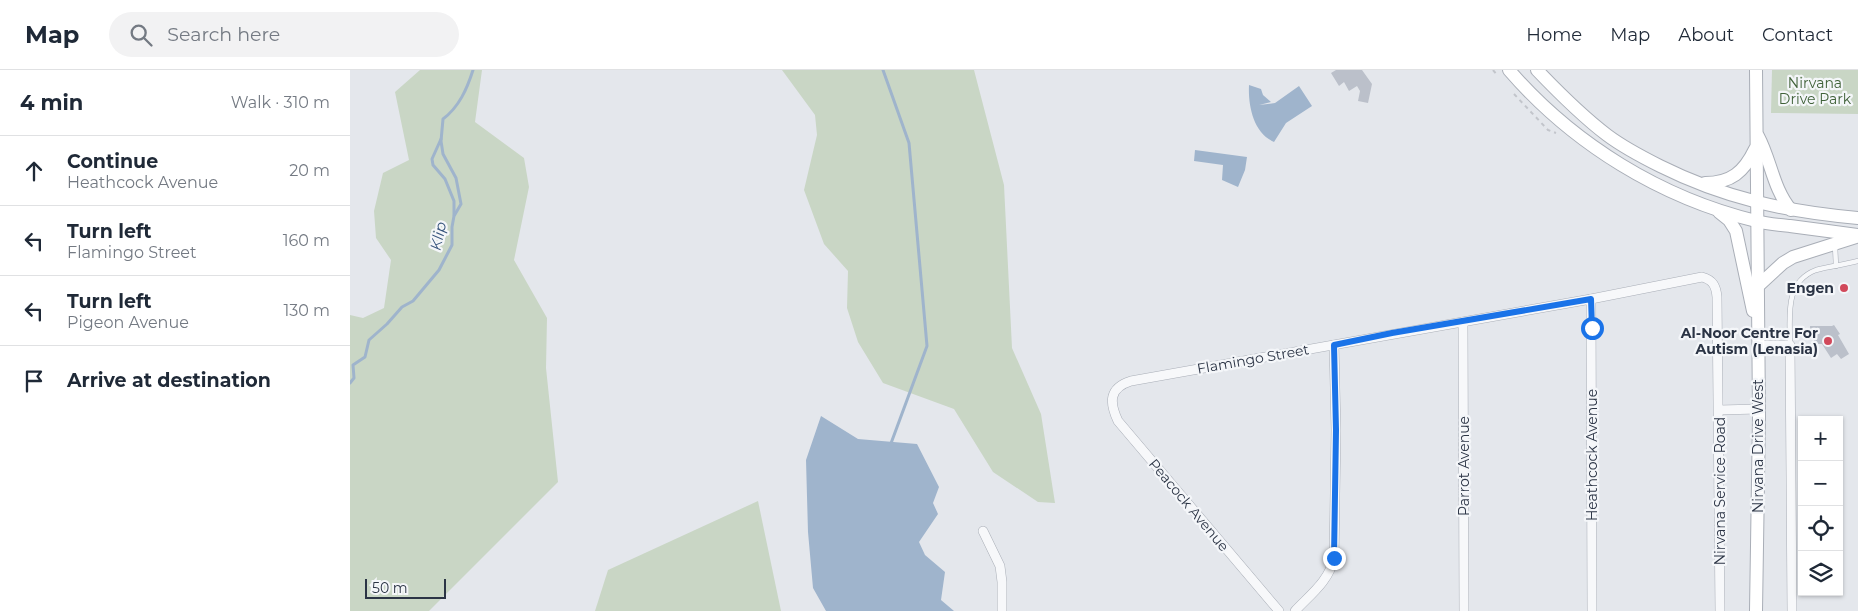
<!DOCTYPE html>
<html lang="en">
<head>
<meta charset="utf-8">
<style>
	body { margin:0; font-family:Montserrat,sans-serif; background:#f2f2f3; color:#1f2937 }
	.controls { position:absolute; right:15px; bottom:15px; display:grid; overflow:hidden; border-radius:0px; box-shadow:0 1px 4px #0004 }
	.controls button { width:45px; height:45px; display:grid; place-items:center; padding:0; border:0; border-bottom:1px solid #e0e1e3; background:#fff; color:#1f2937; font:25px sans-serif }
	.scale { position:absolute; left:15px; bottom:12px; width:81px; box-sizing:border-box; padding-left:5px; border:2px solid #2b3445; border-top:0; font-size:14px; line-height:18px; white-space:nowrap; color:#2b3445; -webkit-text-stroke:4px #f4f6f9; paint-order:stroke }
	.stop { position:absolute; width:15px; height:15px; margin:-11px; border:4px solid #1a73e8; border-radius:50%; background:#fff }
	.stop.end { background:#1a73e8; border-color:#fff; box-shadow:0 1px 5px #0008 }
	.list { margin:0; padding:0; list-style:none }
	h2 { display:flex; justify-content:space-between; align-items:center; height:65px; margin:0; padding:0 20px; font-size:21px }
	h2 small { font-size:16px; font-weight:400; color:#747a83 }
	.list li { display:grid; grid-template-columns:32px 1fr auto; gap:15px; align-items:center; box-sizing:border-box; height:70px; padding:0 20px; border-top:1px solid #e0e1e3 }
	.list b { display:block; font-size:19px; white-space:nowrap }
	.list p { margin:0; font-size:16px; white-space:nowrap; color:#747a83 }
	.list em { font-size:16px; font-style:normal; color:#747a83 }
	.icon { flex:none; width:28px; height:28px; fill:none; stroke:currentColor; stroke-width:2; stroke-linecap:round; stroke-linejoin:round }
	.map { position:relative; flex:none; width:1508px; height:541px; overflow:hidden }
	header { display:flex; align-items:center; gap:30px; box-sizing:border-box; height:70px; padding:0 25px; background:#fff; border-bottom:1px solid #e0e1e3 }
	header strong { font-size:24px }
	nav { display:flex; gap:28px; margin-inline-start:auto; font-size:18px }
	.search { width:350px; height:45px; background:#f2f2f3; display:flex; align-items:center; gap:12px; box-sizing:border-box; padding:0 18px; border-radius:28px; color:#747a83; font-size:19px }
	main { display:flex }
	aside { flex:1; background:#fff }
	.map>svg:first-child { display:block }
</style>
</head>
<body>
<header>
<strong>Map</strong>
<div class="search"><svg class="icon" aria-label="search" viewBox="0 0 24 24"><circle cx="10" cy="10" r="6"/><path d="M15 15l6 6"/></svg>Search here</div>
<nav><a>Home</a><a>Map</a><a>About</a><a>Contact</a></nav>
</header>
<main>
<aside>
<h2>4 min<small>Walk · 310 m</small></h2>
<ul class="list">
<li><svg class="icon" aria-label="ahead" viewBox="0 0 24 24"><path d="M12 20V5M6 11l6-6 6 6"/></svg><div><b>Continue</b><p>Heathcock Avenue</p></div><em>20 m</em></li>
<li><svg class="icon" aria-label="left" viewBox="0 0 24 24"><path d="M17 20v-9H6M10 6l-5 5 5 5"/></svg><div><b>Turn left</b><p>Flamingo Street</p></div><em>160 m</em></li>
<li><svg class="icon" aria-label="left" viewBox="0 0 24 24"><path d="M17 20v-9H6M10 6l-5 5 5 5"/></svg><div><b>Turn left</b><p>Pigeon Avenue</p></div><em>130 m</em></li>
<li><svg class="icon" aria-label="arrive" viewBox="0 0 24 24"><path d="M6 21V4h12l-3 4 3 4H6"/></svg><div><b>Arrive at destination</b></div></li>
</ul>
</aside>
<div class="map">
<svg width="1508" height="541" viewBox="0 0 1508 541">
	<rect width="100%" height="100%" fill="#e4e7ec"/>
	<!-- green -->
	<g fill="#c9d6c5">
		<polygon points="70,0 132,0 125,52 174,88 179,117 164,190 197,248 196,298 208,412 79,541 0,541 0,245 13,248 34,238 41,190 26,168 24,141 33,103 59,90 45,22"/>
		<polygon points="432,0 624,0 654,115 662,278 691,344 705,433 688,432 643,402 604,339 533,313 508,272 497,238 498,201 474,174 454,120 467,65 465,45"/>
		<polygon points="1422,0 1508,0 1508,44 1421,43"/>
		<polygon points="408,431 431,541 245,541 258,500"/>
	</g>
	<!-- water -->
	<g fill="#9fb4cc">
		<path d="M899,15L911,19L913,25L921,32L909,35L925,33L949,16L962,36L936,53L924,72C903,63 898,35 899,15Z"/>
		<polygon points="845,80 897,87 895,100 888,117 872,110 873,95 844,91"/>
		<polygon points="471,346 508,369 567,374 589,417 583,433 588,444 569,472 575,485 595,502 591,530 604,541 476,541 463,518 458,462 456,390"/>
	</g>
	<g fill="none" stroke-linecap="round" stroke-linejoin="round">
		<!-- stream -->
		<g stroke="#9fb4cc" stroke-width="3">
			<polyline points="533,0 559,73 577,276 540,376"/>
			<polyline points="91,69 82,89 83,95 95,109 104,131 104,145"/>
			<path d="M0,313L4,308L3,295L15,287L19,270L37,254L52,237L63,231L89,200L102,175V157L104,146L111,134L106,108L93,84L91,71L93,49C109,37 117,19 123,0"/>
		</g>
	</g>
	<!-- building -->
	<g fill="#bbc0ca">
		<polygon points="986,0 1012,0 1022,14 1018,33 1008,31 1010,21 1007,16 999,21 994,12 989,16 981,3"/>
		<polygon points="1484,255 1490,264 1488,265 1499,284 1491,289 1487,284 1481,288 1472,274 1464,274 1464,269 1460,269 1460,256 1482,256"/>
	</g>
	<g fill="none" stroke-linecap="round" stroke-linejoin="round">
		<!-- lane casing -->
		<g stroke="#a9aeb7" stroke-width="5.5">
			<g id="lane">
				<polyline points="1485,175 1486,196"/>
				<path d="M1440,275C1440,247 1434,212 1466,200C1480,196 1494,195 1508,191"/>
			</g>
		</g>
		<!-- street casing -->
		<g stroke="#a9aeb7" stroke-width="10">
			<g id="street">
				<polyline points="1241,229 1242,541"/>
				<polyline points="1113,252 1114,541"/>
				<polyline points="1408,275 1440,275 1442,541"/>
				<polyline points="1369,340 1409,339"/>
				<polyline points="633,461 650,496 652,512 652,541"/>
				<path d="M929,541L768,351C759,332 759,318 781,311L1241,229L1352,207C1363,210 1366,216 1367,227L1370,541"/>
				<path d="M945,541C961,524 979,511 984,488L986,360L984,275"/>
			</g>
		</g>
		<!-- secondary casing -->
		<g stroke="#a9aeb7" stroke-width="14">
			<g id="secondary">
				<path d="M1159,0C1223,74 1311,128 1406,151C1417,154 1429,155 1440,156C1463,159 1485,162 1508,165"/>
				<path d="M1187,0C1209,23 1232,46 1257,65C1273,77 1292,87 1310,96C1374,128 1437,142 1508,148"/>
				<polyline points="1406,0 1409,346 1406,541"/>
				<path d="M1408,66C1421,90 1423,119 1441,140"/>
				<path d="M1355,113C1381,113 1394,102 1405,79"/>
				<polyline points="1369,142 1379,150 1386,161 1403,241"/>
				<polyline points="1408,216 1433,193 1443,187 1506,167"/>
			</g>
		</g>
		<!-- path -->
		<g stroke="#c2c5cb" stroke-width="2" stroke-dasharray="4 4" stroke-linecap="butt">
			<polyline points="1143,0 1148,6"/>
			<polyline points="1164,24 1198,60 1206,63"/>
		</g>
		<!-- lane -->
		<use href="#lane" stroke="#f7f8fa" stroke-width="4.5"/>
		<!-- street -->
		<use href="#street" stroke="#f7f8fa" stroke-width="9"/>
		<!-- secondary -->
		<use href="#secondary" stroke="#fff" stroke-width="12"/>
	</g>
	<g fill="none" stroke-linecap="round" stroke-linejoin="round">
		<!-- route -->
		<polyline stroke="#1a73e8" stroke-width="6" points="984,488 986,360 984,275 1042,263 1241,229 1242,258"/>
	</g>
	<!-- markers -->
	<g fill="#d1495b" stroke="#f4f6f9" stroke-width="2">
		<circle cx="1494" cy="218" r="5"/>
		<circle cx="1478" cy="271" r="5"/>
	</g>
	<g text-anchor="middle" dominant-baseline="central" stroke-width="4.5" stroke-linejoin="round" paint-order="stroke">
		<!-- park labels -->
		<g font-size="14" fill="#3f6138" stroke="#f4f6f9">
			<text x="1465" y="13">Nirvana<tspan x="1465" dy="16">Drive Park</tspan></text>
		</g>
		<!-- poi labels -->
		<g font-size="14" font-weight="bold" fill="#2b3445" stroke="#f4f6f9" text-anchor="end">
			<text x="1484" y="218">Engen</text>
			<text x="1468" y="263">Al-Noor Centre For<tspan x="1468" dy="16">Autism (Lenasia)</tspan></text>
		</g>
		<!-- street labels -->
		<g font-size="14" fill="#2b3445" stroke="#f4f6f9">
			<text transform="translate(903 289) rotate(-10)">Flamingo Street</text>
			<text transform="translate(1408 376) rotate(-90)">Nirvana Drive West</text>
			<text transform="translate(1242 385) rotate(-90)">Heathcock Avenue</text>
			<text transform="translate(1114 396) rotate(-90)">Parrot Avenue</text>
			<text transform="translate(1370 421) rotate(-90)">Nirvana Service Road</text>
			<text transform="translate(839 435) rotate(50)">Peacock Avenue</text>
		</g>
		<!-- water labels -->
		<g font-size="15" font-style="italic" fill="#34527a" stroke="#f4f6f9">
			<text transform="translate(88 166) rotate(-78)">Klip</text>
		</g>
	</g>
</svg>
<div class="controls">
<button>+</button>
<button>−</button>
<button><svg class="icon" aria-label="locate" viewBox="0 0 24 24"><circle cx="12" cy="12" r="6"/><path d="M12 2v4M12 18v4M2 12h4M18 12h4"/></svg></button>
<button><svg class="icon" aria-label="layers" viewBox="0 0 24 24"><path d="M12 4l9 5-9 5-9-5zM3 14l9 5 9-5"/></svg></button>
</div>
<div class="scale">50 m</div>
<div class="stop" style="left:1242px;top:258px"></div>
<div class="stop end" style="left:984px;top:488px"></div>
</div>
</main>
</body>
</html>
